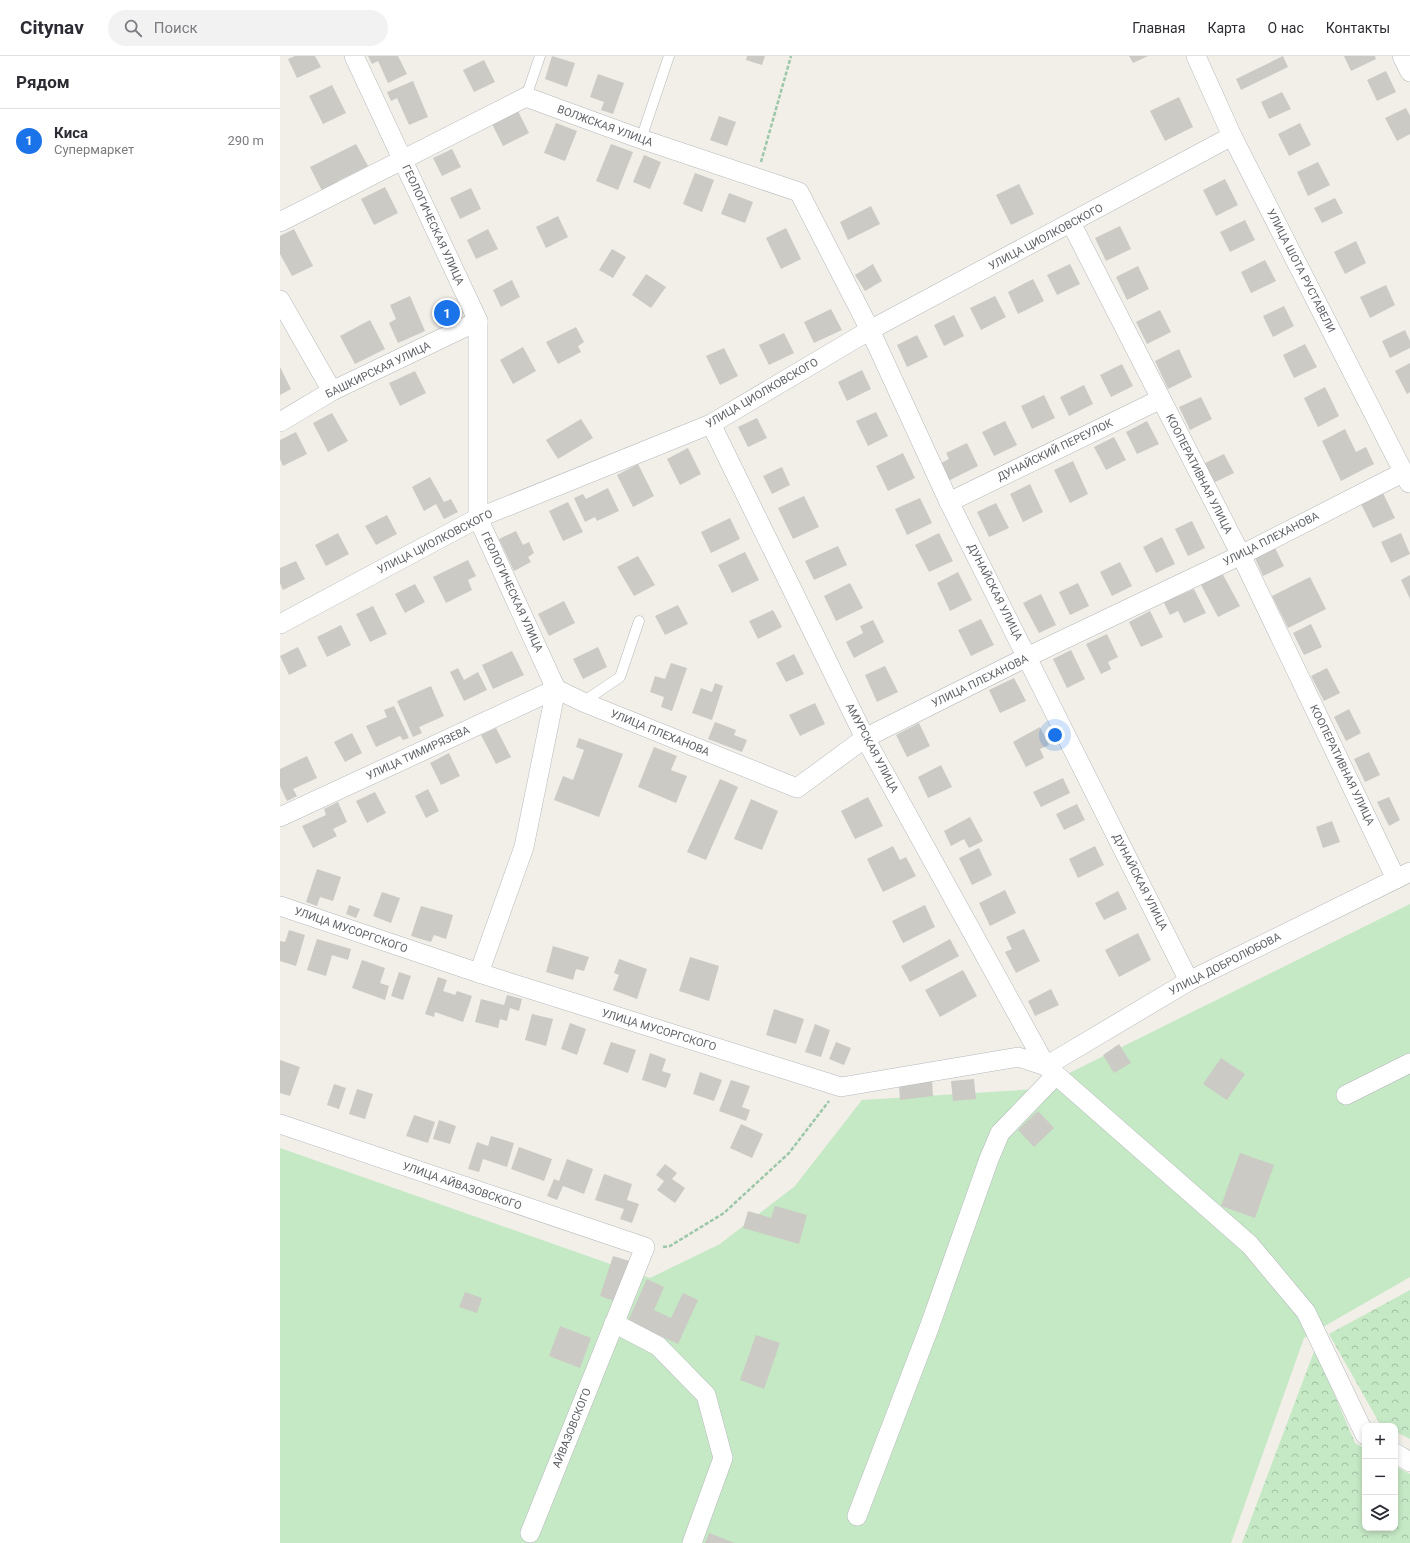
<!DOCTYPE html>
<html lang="ru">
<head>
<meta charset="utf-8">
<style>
	body { margin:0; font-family:Roboto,sans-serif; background:#f2f2f3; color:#2b2b33 }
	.controls { position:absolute; right:12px; bottom:12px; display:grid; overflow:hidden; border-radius:8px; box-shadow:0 2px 6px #0003 }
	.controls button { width:36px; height:36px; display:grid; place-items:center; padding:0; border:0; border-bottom:1px solid #e1e1e2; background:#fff; color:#2b2b33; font:20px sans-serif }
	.you { position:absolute; left:775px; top:679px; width:14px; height:14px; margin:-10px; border:3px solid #fff; border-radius:50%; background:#1a73e8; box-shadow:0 0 0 6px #1a73e833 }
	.badge { display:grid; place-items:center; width:26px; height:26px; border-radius:50%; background:#1a73e8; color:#fff; font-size:13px; font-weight:700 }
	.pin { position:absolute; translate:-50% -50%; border:2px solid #fff; box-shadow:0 1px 4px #0006 }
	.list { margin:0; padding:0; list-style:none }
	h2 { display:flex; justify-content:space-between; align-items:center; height:52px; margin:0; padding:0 16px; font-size:17px }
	h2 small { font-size:13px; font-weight:400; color:#7c7c81 }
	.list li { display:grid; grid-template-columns:26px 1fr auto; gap:12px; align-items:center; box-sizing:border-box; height:64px; padding:0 16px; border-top:1px solid #e1e1e2 }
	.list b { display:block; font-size:15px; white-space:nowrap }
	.list p { margin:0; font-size:13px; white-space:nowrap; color:#7c7c81 }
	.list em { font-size:13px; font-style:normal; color:#7c7c81 }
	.icon { flex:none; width:22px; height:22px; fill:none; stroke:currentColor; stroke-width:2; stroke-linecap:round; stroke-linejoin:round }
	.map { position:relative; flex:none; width:1130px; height:1487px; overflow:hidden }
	header { display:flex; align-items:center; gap:24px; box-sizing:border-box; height:56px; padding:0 20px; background:#fff; border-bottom:1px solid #e1e1e2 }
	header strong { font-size:19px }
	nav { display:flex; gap:22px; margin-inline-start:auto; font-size:14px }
	.search { width:280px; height:36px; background:#f2f2f3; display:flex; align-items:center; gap:10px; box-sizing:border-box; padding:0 14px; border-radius:22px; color:#7c7c81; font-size:15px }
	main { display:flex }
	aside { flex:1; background:#fff }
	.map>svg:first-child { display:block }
</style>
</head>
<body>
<header>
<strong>Citynav</strong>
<div class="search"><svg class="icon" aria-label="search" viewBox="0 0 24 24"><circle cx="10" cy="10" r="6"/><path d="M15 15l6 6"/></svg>Поиск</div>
<nav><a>Главная</a><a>Карта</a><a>О нас</a><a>Контакты</a></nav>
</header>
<main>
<aside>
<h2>Рядом<small></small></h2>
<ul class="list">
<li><span class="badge">1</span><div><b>Киса</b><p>Супермаркет</p></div><em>290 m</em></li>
</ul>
</aside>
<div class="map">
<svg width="1130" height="1487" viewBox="0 0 1130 1487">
	<defs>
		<pattern id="forest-crowns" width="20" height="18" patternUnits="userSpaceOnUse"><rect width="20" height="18" fill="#c5e8c5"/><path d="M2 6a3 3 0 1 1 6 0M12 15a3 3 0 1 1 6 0" fill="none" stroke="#a3c0a4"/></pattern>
	</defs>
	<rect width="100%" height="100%" fill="#f1efe8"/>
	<!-- forest -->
	<g fill="url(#forest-crowns)">
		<polygon points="1130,1234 1130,1383 1115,1375 1115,1370 1104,1370 1100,1368 1049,1278"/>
		<polygon points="1035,1293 1075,1387 1085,1393 1085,1472 1115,1472 1115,1410 1130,1418 1130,1487 962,1487"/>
	</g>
	<!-- green -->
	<polygon fill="#c5e8c5" points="1130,848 1130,1221 1024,1282 951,1487 0,1487 0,1092 370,1222 440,1188 515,1130 582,1044 757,1033"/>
	<!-- building -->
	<g fill="#cccac5">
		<polygon points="15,0 35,0 41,11 17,22 8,3"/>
		<polygon points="88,0 118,0 127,18 108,27 98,5 92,8"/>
		<polygon points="272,0 295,7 287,31 265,23"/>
		<polygon points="467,0 485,0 482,9 466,4"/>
		<polygon points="849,0 868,0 853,7"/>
		<polygon points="1003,0 1008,11 961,34 956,23"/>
		<polygon points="1064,0 1095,0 1096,3 1071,15"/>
		<polygon points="204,4 215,26 194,36 183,14"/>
		<polygon points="1106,15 1116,36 1097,45 1087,24"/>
		<polygon points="318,18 344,27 333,58 321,54 324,46 310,41"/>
		<polygon points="133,25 148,61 129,69 117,42 111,45 107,36"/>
		<polygon points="52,29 66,57 43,68 29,40"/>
		<polygon points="1002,36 1011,53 989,63 981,46"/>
		<polygon points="899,41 913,71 885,85 870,55"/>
		<polygon points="1126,52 1130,60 1130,78 1117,85 1105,62"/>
		<polygon points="238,55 249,77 223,90 212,68"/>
		<polygon points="439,60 456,66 447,90 430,84"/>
		<polygon points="276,67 297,75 285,105 264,97"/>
		<polygon points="1020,67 1031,89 1009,100 998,78"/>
		<polygon points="76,88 88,110 58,125 60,130 44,139 30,111"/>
		<polygon points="331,88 353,96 338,134 316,125"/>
		<polygon points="172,93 181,111 162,120 153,102"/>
		<polygon points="364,99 381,106 370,133 353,126"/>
		<polygon points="1038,106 1050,129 1028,140 1017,116"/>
		<polygon points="415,117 434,124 422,156 403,148"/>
		<polygon points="945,123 958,149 936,160 923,134"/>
		<polygon points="739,128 754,158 731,169 716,139"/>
		<polygon points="105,131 118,157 94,169 81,143"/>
		<polygon points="191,132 201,153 180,163 170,142"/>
		<polygon points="449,137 473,146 465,167 441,158"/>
		<polygon points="1055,142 1063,157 1042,167 1034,152"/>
		<polygon points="591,150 600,168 568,184 560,166"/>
		<polygon points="278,160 288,181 266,192 256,171"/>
		<polygon points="965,164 975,184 950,196 940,176"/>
		<polygon points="840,170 851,193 826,205 815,182"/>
		<polygon points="506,172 521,203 501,213 486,182"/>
		<polygon points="14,173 33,210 12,220 0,198 0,180"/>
		<polygon points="208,173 218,193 196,203 187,184"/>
		<polygon points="1076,185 1086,207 1065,218 1054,196"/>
		<polygon points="332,193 346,201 333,222 319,214"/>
		<polygon points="985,204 996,225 971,237 961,216"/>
		<polygon points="593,208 602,225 585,235 575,219"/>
		<polygon points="790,208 800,228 777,239 767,219"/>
		<polygon points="858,210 869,233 847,244 836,221"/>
		<polygon points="366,218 386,231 371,252 352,239"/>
		<polygon points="753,223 764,245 738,258 728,236"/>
		<polygon points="232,224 240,241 221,251 213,234"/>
		<polygon points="1106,229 1115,249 1090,262 1080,241"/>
		<polygon points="130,240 145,275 118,287 109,267 116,263 110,249"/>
		<polygon points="715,240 726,261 701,274 690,252"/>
		<polygon points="1004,250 1014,270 993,281 983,260"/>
		<polygon points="551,253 562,274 534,287 524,266"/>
		<polygon points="880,254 891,276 867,288 856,266"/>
		<polygon points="674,259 684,280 664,290 654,269"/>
		<polygon points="90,264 105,293 75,308 60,280"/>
		<polygon points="296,271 304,286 298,290 301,296 278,308 266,286"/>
		<polygon points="1125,274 1130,285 1130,292 1110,302 1102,285"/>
		<polygon points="504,277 514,297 489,309 479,289"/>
		<polygon points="637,279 648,301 627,311 617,289"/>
		<polygon points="1025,288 1037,311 1014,322 1003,299"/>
		<polygon points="243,291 256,315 233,328 220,304"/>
		<polygon points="444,292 458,320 440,329 426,300"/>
		<polygon points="899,293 912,321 888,333 875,305"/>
		<polygon points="1130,307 1130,336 1127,338 1115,315"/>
		<polygon points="842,308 853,330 831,341 820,319"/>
		<polygon points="0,311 11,333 0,339"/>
		<polygon points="582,314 591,333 567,345 558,326"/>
		<polygon points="135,315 146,337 120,350 109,327"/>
		<polygon points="804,329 813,348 789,360 780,341"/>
		<polygon points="1045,331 1059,360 1038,371 1024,342"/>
		<polygon points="764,339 775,362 752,373 741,350"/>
		<polygon points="921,341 932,363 910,374 899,351"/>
		<polygon points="596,356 608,380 588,390 576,365"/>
		<polygon points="52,357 68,385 48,396 33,367"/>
		<polygon points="477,362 487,382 468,391 458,371"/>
		<polygon points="301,363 313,382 278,403 266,384"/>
		<polygon points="725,365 737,389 714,400 702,376"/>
		<polygon points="867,365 879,388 857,398 846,376"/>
		<polygon points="1065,373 1076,396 1086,391 1094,408 1061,425 1042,385"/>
		<polygon points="16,376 27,398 3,410 0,403 0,384"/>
		<polygon points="834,381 846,404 826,414 814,391"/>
		<polygon points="687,387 698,410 666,426 657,409 669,403 666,397"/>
		<polygon points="408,392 421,418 400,429 387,403"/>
		<polygon points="623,397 635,422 608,435 596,410"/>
		<polygon points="944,398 954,417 931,428 921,409"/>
		<polygon points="793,405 808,438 790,447 774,414"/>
		<polygon points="358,408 374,440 353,451 337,419"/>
		<polygon points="502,411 510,429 492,438 483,420"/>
		<polygon points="150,421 164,446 171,443 178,456 164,463 156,448 144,455 132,431"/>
		<polygon points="750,428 763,456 743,466 730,438"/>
		<polygon points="328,432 339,455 317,465 315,461 305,466 294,442 303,438 306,443"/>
		<polygon points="1102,435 1115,462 1093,472 1080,446"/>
		<polygon points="524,440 539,471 513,483 498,452"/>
		<polygon points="640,442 652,467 627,479 615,453"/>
		<polygon points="288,446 303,476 283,485 269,455"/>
		<polygon points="716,447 729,472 709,481 697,456"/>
		<polygon points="107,459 117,478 96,489 85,470"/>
		<polygon points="450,462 460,483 431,497 421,476"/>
		<polygon points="912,465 925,492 908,500 895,473"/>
		<polygon points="236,475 243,489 249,486 254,497 248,501 251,506 234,515 219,483"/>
		<polygon points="58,477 69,498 46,510 35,489"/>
		<polygon points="659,477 673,505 649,516 635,489"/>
		<polygon points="1121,477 1130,498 1111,507 1101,486"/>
		<polygon points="882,481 895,508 876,517 863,491"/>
		<polygon points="558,490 567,509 534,524 525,505"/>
		<polygon points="994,490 1004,510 983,520 974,500"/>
		<polygon points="465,496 479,524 452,537 438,509"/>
		<polygon points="358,500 375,529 354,540 337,511"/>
		<polygon points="188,504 196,520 188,524 192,534 166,547 153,521"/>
		<polygon points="16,505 25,523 3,534 0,527 0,512"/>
		<polygon points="840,506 852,530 832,540 820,516"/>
		<polygon points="678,516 692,544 670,555 657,527"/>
		<polygon points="942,517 960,550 938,561 921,529"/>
		<polygon points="1130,519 1130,543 1121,524"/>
		<polygon points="1030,521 1046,553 1008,572 992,540"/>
		<polygon points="570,527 583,552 556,565 544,540"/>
		<polygon points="798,527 809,550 790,559 779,536"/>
		<polygon points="135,528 145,546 125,557 115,538"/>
		<polygon points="914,533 926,557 904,567 898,555 890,559 882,543 896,536 898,540"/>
		<polygon points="761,538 776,569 759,577 743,547"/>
		<polygon points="284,545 295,567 269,580 258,558"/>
		<polygon points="398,549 408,568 385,579 375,560"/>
		<polygon points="93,550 107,578 90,586 76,558"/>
		<polygon points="493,554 502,571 478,583 469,565"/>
		<polygon points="870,555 883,581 861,591 849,566"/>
		<polygon points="701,563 714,589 691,600 678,574"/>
		<polygon points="593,564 604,586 574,602 566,586 583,577 580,570"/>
		<polygon points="1031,568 1042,591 1024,599 1013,577"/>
		<polygon points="61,569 71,589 47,601 37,581"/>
		<polygon points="827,578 838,601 828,606 831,613 821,618 806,588"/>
		<polygon points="18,591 27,610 9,619 0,600"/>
		<polygon points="318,591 327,611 303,623 293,603"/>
		<polygon points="791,594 805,623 787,632 773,603"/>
		<polygon points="232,595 244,619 213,633 202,609"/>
		<polygon points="514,598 524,618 506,626 496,607"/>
		<polygon points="391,607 407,612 392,655 381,651 384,641 370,636 375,620 385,623"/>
		<polygon points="605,610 618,636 597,646 585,619"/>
		<polygon points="178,612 184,624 198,616 207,634 184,645 170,616"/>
		<polygon points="1047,612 1060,637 1044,645 1031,620"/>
		<polygon points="734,622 746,645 720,657 709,634"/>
		<polygon points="435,627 443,630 432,664 412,657 421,632 432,636"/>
		<polygon points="151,630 164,660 139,671 142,677 133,681 117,645"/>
		<polygon points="535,647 545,668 520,680 509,659"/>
		<polygon points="114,650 129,682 123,684 120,680 96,691 86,670 107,661 104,654"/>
		<polygon points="1069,653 1081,677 1066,685 1054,661"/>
		<polygon points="435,666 456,674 454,679 467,684 462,696 428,683"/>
		<polygon points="639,667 650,690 627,701 616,679"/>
		<polygon points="760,671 769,689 760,693 764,702 746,711 733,686"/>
		<polygon points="216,672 231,701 216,708 201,679"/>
		<polygon points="72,677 82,697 65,706 54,686"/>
		<polygon points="299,682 343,698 319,761 274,744 283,720 293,724 304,694 296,691"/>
		<polygon points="374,691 397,700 391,714 407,720 396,747 358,731"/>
		<polygon points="1089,696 1100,719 1085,726 1074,703"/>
		<polygon points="169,697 180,720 161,729 150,707"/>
		<polygon points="27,700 37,722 13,733 17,740 7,745 0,730 0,713"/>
		<polygon points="661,709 672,731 648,742 638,721"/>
		<polygon points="783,722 790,737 761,751 753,736"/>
		<polygon points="440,723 458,731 426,804 407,796"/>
		<polygon points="148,733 159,755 146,762 135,740"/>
		<polygon points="95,736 106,757 87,767 76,745"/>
		<polygon points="588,741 603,770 575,783 561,755"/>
		<polygon points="1109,741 1120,764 1109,770 1097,746"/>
		<polygon points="471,743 498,755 482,794 454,783"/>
		<polygon points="58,746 67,766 53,773 57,780 33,792 22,770 46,759 44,753"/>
		<polygon points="797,748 805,764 784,774 776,758"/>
		<polygon points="690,761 703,785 689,792 684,783 671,790 664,775"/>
		<polygon points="1052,765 1060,786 1043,792 1036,771"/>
		<polygon points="613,790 620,804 626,801 636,820 603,836 587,803"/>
		<polygon points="815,790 824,809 798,822 789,803"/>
		<polygon points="699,792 712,819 692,829 679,802"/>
		<polygon points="37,813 61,821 53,845 40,841 37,850 26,846"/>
		<polygon points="725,834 736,857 710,870 699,847"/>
		<polygon points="838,835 847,853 824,864 815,847"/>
		<polygon points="102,836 120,842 111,867 93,860"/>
		<polygon points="69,849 80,853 76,862 66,858"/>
		<polygon points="645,849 655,871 623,887 612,865"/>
		<polygon points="141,850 173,859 166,883 154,879 151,886 131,880"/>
		<polygon points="744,873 760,905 736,917 725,896 732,893 726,881"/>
		<polygon points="9,874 25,879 16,910 0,905 0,885 5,886"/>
		<polygon points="858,877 871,904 839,921 825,894"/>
		<polygon points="37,883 71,893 68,904 52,899 46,920 27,914"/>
		<polygon points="670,883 679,900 630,926 621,910"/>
		<polygon points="273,890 309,901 304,915 296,913 293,924 266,916"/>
		<polygon points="410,901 439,910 429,945 399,935"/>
		<polygon points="339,903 367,913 357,943 333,934 339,919 334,917"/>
		<polygon points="82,904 105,912 100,927 109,930 105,944 72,932"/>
		<polygon points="683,914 697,940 660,961 645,934"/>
		<polygon points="119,916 131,920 123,944 111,940"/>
		<polygon points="158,921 167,924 163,935 175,939 177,935 192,940 183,966 155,956 154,961 145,958"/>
		<polygon points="771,933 779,949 755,960 748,945"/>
		<polygon points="227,939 242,943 239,955 230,952 227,965 220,963 218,972 195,966 201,943 224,949"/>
		<polygon points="494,953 524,963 516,988 486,979"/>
		<polygon points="252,958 273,963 266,990 245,984"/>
		<polygon points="290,967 306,973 297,999 281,993"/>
		<polygon points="535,968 550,974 541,1001 525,996"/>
		<polygon points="331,986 356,994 348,1017 323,1008"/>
		<polygon points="556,986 571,992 564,1009 549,1003"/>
		<polygon points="839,988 851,1007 834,1017 823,999"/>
		<polygon points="370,997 386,1003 382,1015 391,1018 386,1032 362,1024"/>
		<polygon points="941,1002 965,1018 947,1044 923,1028"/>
		<polygon points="0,1004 20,1011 10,1040 0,1037"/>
		<polygon points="420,1016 442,1024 434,1045 413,1038"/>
		<polygon points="694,1023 696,1043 673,1045 671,1025"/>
		<polygon points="451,1024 470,1030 462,1051 470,1054 466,1065 439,1055"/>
		<polygon points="652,1024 653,1040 620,1044 619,1029"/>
		<polygon points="54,1028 66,1032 59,1053 47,1049"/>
		<polygon points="77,1033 93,1038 85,1063 69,1058"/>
		<polygon points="758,1055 774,1072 754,1091 738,1074"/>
		<polygon points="134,1059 155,1066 148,1087 126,1080"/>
		<polygon points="159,1064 176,1070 170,1088 153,1083"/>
		<polygon points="461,1068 483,1078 472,1102 450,1092"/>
		<polygon points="211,1080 234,1087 227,1111 203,1103 199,1116 188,1113 197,1086 208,1090"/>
		<polygon points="239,1091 272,1103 264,1125 231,1113"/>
		<polygon points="960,1097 994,1109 975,1162 941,1150"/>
		<polygon points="287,1103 313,1113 304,1138 283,1130 277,1144 267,1140 274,1123 279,1125"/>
		<polygon points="385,1108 397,1117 392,1123 405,1132 395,1147 377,1134 384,1125 376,1119"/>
		<polygon points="324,1118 352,1128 347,1144 359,1148 352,1167 340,1163 344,1153 315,1144"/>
		<polygon points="495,1150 527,1159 519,1188 463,1172 468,1155 491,1162"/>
		<polygon points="333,1200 353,1206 340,1247 320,1240"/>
		<polygon points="367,1223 384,1231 374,1254 391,1262 403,1237 418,1244 398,1288 348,1265"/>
		<polygon points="185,1236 202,1242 197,1257 179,1251"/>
		<polygon points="280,1270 311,1282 300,1312 269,1300"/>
		<polygon points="476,1279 500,1287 484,1333 460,1324"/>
		<polygon points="429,1477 455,1487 425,1487"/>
	</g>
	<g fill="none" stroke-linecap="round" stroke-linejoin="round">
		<!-- lane casing -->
		<g stroke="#b5b8bc" stroke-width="11">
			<g id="lane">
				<polyline points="246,41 260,0"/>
				<polyline points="361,83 389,0"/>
				<polyline points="303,646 340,621 359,565"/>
			</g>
		</g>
		<!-- street casing -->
		<g stroke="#b5b8bc" stroke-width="20">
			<g id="street">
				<polyline points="74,0 198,265 198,462 276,633 244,791 199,917"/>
				<polyline points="916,0 952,80 1129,427"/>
				<polyline points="1122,0 1130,16"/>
				<polyline points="0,166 246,41 361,83 519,136 590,274 669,446 909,925"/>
				<polyline points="791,167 961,499 1116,823"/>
				<polyline points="0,244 52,335"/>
				<polyline points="0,366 52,335 198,265"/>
				<polyline points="431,368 585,682 766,1010 970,1189 1026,1256 1085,1379"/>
				<polyline points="669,446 881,343"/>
				<polyline points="0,568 198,462 431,368 590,274 952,80"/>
				<polyline points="0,761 276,633 303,646 517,732 585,682 747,601 961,499 1124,416"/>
				<polyline points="0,850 199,917 561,1031 738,1001 766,1010"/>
				<polyline points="766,1010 909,925 1130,816"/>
				<polyline points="1066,1039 1130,1007"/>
				<polyline points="0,1068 365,1191 250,1477"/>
				<polyline points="334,1267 378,1290 426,1339 443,1402 412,1487"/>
				<polyline points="1115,1397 1130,1406"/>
				<polyline points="577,1460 649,1272 709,1103 720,1077 776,1019"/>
			</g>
		</g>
		<!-- path -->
		<g stroke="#9cc7a9" stroke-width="2.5" stroke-dasharray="4 2" stroke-linecap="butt">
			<polyline points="481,106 511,0"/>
			<polyline points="383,1191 390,1190 444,1157 509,1097 549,1045"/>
		</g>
		<!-- lane -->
		<use href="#lane" stroke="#fff" stroke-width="10"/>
		<!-- street -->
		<use href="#street" stroke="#fff" stroke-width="19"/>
	</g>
	<g text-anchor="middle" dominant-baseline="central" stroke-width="3" stroke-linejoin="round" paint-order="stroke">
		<!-- street labels -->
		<g font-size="11" fill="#5f6368" stroke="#fff">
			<text transform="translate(325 70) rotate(20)">ВОЛЖСКАЯ УЛИЦА</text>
			<text transform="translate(153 169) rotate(65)">ГЕОЛОГИЧЕСКАЯ УЛИЦА</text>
			<text transform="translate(766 181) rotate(-28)">УЛИЦА ЦИОЛКОВСКОГО</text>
			<text transform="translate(1021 215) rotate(63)">УЛИЦА ШОТА РУСТАВЕЛИ</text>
			<text transform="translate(98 314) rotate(-26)">БАШКИРСКАЯ УЛИЦА</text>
			<text transform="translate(482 337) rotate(-30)">УЛИЦА ЦИОЛКОВСКОГО</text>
			<text transform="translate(775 394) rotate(-26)">ДУНАЙСКИЙ ПЕРЕУЛОК</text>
			<text transform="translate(919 418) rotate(63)">КООПЕРАТИВНАЯ УЛИЦА</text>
			<text transform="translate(991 483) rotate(-27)">УЛИЦА ПЛЕХАНОВА</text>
			<text transform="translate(155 486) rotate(-27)">УЛИЦА ЦИОЛКОВСКОГО</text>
			<text transform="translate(232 536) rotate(65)">ГЕОЛОГИЧЕСКАЯ УЛИЦА</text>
			<text transform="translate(715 536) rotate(63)">ДУНАЙСКАЯ УЛИЦА</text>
			<text transform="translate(700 625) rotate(-26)">УЛИЦА ПЛЕХАНОВА</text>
			<text transform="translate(380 677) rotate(22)">УЛИЦА ПЛЕХАНОВА</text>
			<text transform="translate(592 692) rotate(62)">АМУРСКАЯ УЛИЦА</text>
			<text transform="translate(138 697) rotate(-25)">УЛИЦА ТИМИРЯЗЕВА</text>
			<text transform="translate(1062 709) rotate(64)">КООПЕРАТИВНАЯ УЛИЦА</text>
			<text transform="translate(860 826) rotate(63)">ДУНАЙСКАЯ УЛИЦА</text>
			<text transform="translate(71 874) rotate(19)">УЛИЦА МУСОРГСКОГО</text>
			<text transform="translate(945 908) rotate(-27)">УЛИЦА ДОБРОЛЮБОВА</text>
			<text transform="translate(379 974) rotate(17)">УЛИЦА МУСОРГСКОГО</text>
			<text transform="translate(182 1130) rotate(19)">УЛИЦА АЙВАЗОВСКОГО</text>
			<text transform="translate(292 1372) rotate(-68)">АЙВАЗОВСКОГО</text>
		</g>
	</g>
</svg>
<div class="controls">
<button>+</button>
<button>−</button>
<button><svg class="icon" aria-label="layers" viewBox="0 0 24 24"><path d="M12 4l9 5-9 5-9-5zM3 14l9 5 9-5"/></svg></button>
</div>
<div class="you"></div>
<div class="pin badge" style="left:167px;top:257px">1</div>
</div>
</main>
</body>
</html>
